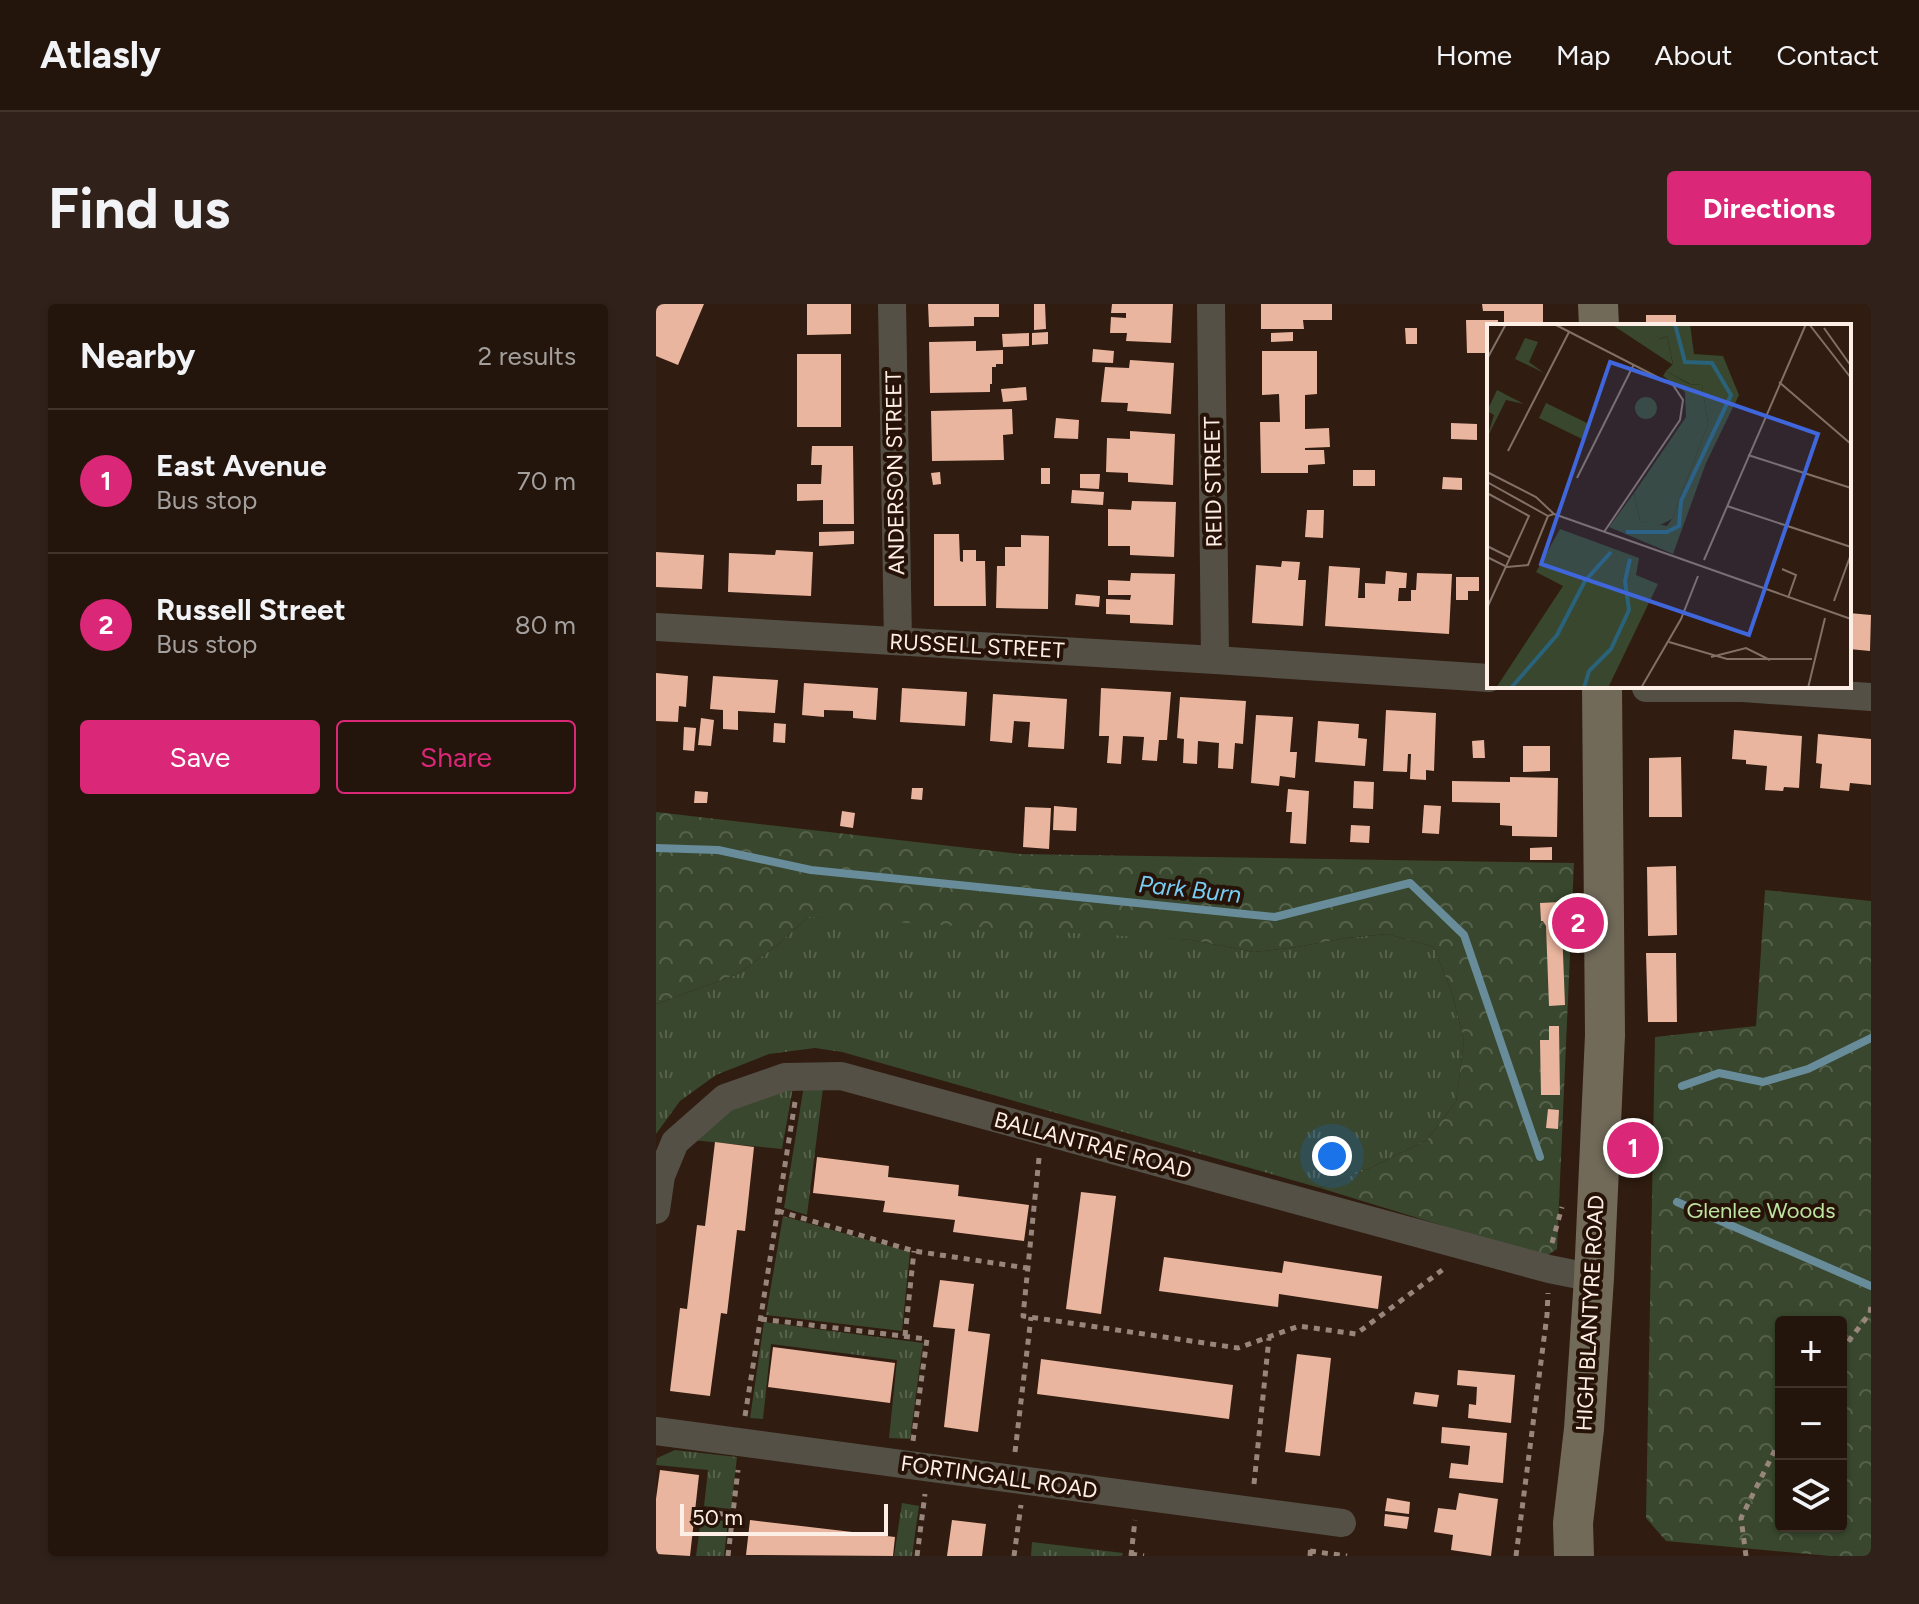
<!DOCTYPE html>
<html lang="en">
<head>
<meta charset="utf-8">
<style>
	body { margin:0; font-family:Figtree,sans-serif; background:#30221a; color:#f1f3f6 }
	.controls { position:absolute; right:24px; bottom:24px; display:grid; overflow:hidden; border-radius:8px; box-shadow:0 2px 6px #0004 }
	.controls button { width:72px; height:72px; display:grid; place-items:center; padding:0; border:0; border-bottom:2px solid #41342d; background:#24150c; color:#f1f3f6; font:40px sans-serif }
	.scale { position:absolute; left:24px; bottom:20px; width:208px; box-sizing:border-box; padding-left:8px; border:4px solid #fdeee6; border-top:0; font-size:22px; line-height:28px; white-space:nowrap; color:#fdeee6; -webkit-text-stroke:6px #261207; paint-order:stroke }
	.you { position:absolute; left:676px; top:852px; width:28px; height:28px; margin:-20px; border:6px solid #fff; border-radius:50%; background:#1a73e8; box-shadow:0 0 0 12px #1a73e833 }
	.badge { display:grid; place-items:center; width:52px; height:52px; border-radius:50%; background:#db2777; color:#fff; font-size:26px; font-weight:700 }
	.pin { position:absolute; translate:-50% -50%; border:4px solid #fff; box-shadow:0 2px 8px #0006 }
	.list { margin:0; padding:0; list-style:none }
	h2 { display:flex; justify-content:space-between; align-items:center; height:104px; margin:0; padding:0 32px; font-size:34px }
	h2 small { font-size:26px; font-weight:400; color:#a39f9d }
	.list li { display:grid; grid-template-columns:52px 1fr auto; gap:24px; align-items:center; box-sizing:border-box; height:144px; padding:0 32px; border-top:2px solid #41342d }
	.list b { display:block; font-size:30px; white-space:nowrap }
	.list p { margin:0; font-size:26px; white-space:nowrap; color:#a39f9d }
	.list em { font-size:26px; font-style:normal; color:#a39f9d }
	.actions { display:flex; gap:16px; padding:24px 32px }
	.actions a { flex:1; padding:18px 0; border:2px solid #db2777; border-radius:8px; text-align:center; font-size:28px; color:#db2777 }
	.actions .main { background:#db2777; color:#fff }
	.icon { flex:none; width:44px; height:44px; fill:none; stroke:currentColor; stroke-width:2; stroke-linecap:round; stroke-linejoin:round }
	.map { position:relative; flex:none; width:1215px; height:1252px; overflow:hidden; border-radius:8px }
	header { display:flex; align-items:center; gap:48px; box-sizing:border-box; height:112px; padding:0 40px; background:#24150c; border-bottom:2px solid #41342d }
	header strong { font-size:38px }
	nav { display:flex; gap:44px; margin-inline-start:auto; font-size:28px }
	.intro { display:flex; align-items:center; justify-content:space-between; box-sizing:border-box; height:192px; padding:0 48px }
	h1 { margin:0; font-size:56px }
	.button { padding:20px 36px; border-radius:8px; background:#db2777; color:#fff; font-size:28px; font-weight:700 }
	main { display:flex; gap:48px; padding:0 48px }
	aside { flex:1; background:#24150c; border-radius:8px; box-shadow:0 2px 6px #0004 }
	.map>svg:first-child { display:block }
</style>
</head>
<body>
<header>
<strong>Atlasly</strong>
<nav><a>Home</a><a>Map</a><a>About</a><a>Contact</a></nav>
</header>
<div class="intro"><h1>Find us</h1><a class="button">Directions</a></div>
<main>
<aside>
<h2>Nearby<small>2 results</small></h2>
<ul class="list">
<li><span class="badge">1</span><div><b>East Avenue</b><p>Bus stop</p></div><em>70 m</em></li>
<li><span class="badge">2</span><div><b>Russell Street</b><p>Bus stop</p></div><em>80 m</em></li>
</ul>
<div class="actions"><a class="main">Save</a><a>Share</a></div>
</aside>
<div class="map">
<svg width="1215" height="1252" viewBox="0 0 1215 1252">
	<defs>
		<pattern id="grass-tufts" width="24" height="20" patternUnits="userSpaceOnUse" patternTransform="scale(2)"><rect width="24" height="20" fill="#38472d"/><path d="M3 7l-1-3M5 7V3M7 7l1-3M15 17l-1-3M17 17v-4M19 17l1-3" fill="none" stroke="#56624b"/></pattern>
		<pattern id="forest-crowns" width="20" height="18" patternUnits="userSpaceOnUse" patternTransform="scale(2)"><rect width="20" height="18" fill="#38472d"/><path d="M2 6a3 3 0 1 1 6 0M12 15a3 3 0 1 1 6 0" fill="none" stroke="#56624b"/></pattern>
	</defs>
	<rect width="100%" height="100%" fill="#301c10"/>
	<!-- grass -->
	<g fill="url(#grass-tufts)">
		<polygon points="152,613 253,615 536,636 598,648 641,643 690,634 731,630 778,643 796,689 808,737 800,798 771,836 708,867 664,884 186,748 159,744 113,750 60,771 24,797 0,830 0,700 82,670 120,642"/>
		<polygon points="138,778 126,845 36,836 72,799"/>
		<polygon points="148,781 167,784 151,911 128,904"/>
		<polygon points="127,912 254,948 246,1027 110,1011"/>
		<polygon points="108,1018 267,1039 254,1135 233,1134 241,1056 115,1040 107,1115 94,1114"/>
		<polygon points="19,1146 81,1153 75,1205 48,1202 52,1166 0,1161 1,1154"/>
		<polygon points="246,1199 263,1202 256,1252 238,1252"/>
		<polygon points="45,1215 72,1217 68,1252 40,1252"/>
		<polygon points="376,1238 467,1249 466,1252 375,1252"/>
	</g>
	<!-- forest -->
	<g fill="url(#forest-crowns)" fill-rule="evenodd">
		<polygon points="0,508 365,550 918,559 901,945 889,953 664,884 708,867 771,836 800,798 808,737 796,689 778,643 731,630 690,634 641,643 598,648 536,636 152,613 120,642 82,670 0,700"/>
		<path d="M1109,586L1215,597V1252H1174L1010,1237L990,1214L999,733L1100,722ZM1125,1018H1185V1222H1125Z"/>
	</g>
	<g fill="none" stroke-linecap="round" stroke-linejoin="round">
		<!-- stream -->
		<g stroke="#698c9a" stroke-width="8">
			<polyline points="0,544 62,546 155,566 619,613 754,579 808,631 884,853"/>
			<polyline points="1026,782 1063,769 1107,778 1152,765 1215,734"/>
			<polyline points="1021,898 1215,982"/>
		</g>
	</g>
	<!-- building -->
	<g fill="#eab59e">
		<polygon points="0,0 48,0 22,61 0,52"/>
		<polygon points="151,0 195,0 195,30 151,31"/>
		<polygon points="272,0 343,0 343,13 318,13 318,22 273,23"/>
		<polygon points="378,0 389,0 390,25 378,26"/>
		<polygon points="456,0 517,0 515,39 470,37 471,29 454,29 455,13 470,14 470,9 455,9"/>
		<polygon points="605,0 676,0 676,16 647,16 648,25 605,25"/>
		<polygon points="826,0 887,0 887,22 848,22 848,7 827,7"/>
		<rect x="990" y="11" width="30" height="11"/>
		<polygon points="810,16 842,16 842,22 833,22 833,49 811,49"/>
		<polygon points="749,24 761,24 761,40 750,40"/>
		<polygon points="392,28 392,40 376,41 376,29"/>
		<polygon points="637,28 637,37 615,38 615,29"/>
		<polygon points="373,29 373,42 347,43 346,30"/>
		<polygon points="320,37 320,47 347,46 347,60 340,60 340,63 336,63 336,80 334,80 334,88 274,89 273,38"/>
		<polygon points="437,45 458,47 457,59 436,58"/>
		<polygon points="606,47 661,47 661,90 649,91 649,125 673,124 674,143 649,144 649,146 668,146 669,160 652,161 652,169 605,169 604,118 624,118 623,90 606,91"/>
		<rect x="141" y="50" width="44" height="73"/>
		<polygon points="474,56 518,59 515,110 471,107 472,99 445,98 449,63 473,64"/>
		<polygon points="370,83 371,96 347,98 345,85"/>
		<polygon points="356,105 357,130 347,131 348,156 276,157 275,107"/>
		<polygon points="400,114 423,116 422,135 398,134"/>
		<polygon points="795,119 821,120 821,136 795,135"/>
		<polygon points="474,127 519,130 517,181 472,178 472,169 450,168 451,134 474,135"/>
		<polygon points="156,142 197,142 198,220 167,220 167,196 141,197 141,180 165,180 166,161 155,161"/>
		<rect x="385" y="164" width="9" height="16"/>
		<rect x="697" y="166" width="22" height="16"/>
		<polygon points="284,168 285,180 277,181 275,169"/>
		<polygon points="424,170 444,170 443,185 424,184"/>
		<polygon points="787,173 806,174 806,186 786,185"/>
		<polygon points="416,186 448,188 447,201 415,199"/>
		<polygon points="476,197 520,198 518,253 474,251 474,242 452,242 452,205 475,206"/>
		<polygon points="651,206 668,206 667,234 649,233"/>
		<polygon points="198,227 198,240 163,242 163,228"/>
		<polygon points="278,230 303,230 304,257 307,258 307,246 320,246 320,257 329,257 330,302 278,302"/>
		<polygon points="365,231 393,232 392,305 340,304 341,262 349,262 349,243 365,243"/>
		<polygon points="120,246 157,248 155,292 72,288 73,249 119,251"/>
		<polygon points="0,248 48,251 46,285 0,283"/>
		<polygon points="626,257 644,258 642,276 650,276 647,322 596,319 600,261 625,263"/>
		<polygon points="673,262 704,264 702,294 709,294 709,279 729,280 730,267 751,269 750,284 743,284 742,297 755,297 755,286 760,286 761,269 796,270 793,330 669,322"/>
		<polygon points="475,269 519,270 517,321 474,319 474,311 450,310 450,295 474,296 475,291 452,291 452,276 474,277"/>
		<polygon points="800,273 823,273 823,287 812,287 812,296 800,296"/>
		<polygon points="420,290 444,292 443,303 419,301"/>
		<polygon points="1193,309 1215,311 1214,347 1193,345"/>
		<polygon points="0,369 32,372 30,403 23,402 22,418 0,417"/>
		<polygon points="57,372 122,376 119,409 82,407 82,426 67,425 67,406 54,405"/>
		<polygon points="148,379 222,384 220,416 197,414 197,407 168,406 168,413 146,411"/>
		<polygon points="246,384 311,388 309,422 244,418"/>
		<polygon points="445,384 515,388 511,436 503,436 501,457 486,456 488,433 467,432 465,460 451,459 453,432 443,432"/>
		<polygon points="337,390 411,395 408,445 372,443 374,418 358,417 356,439 334,437"/>
		<polygon points="524,393 590,397 587,440 579,439 577,465 562,464 563,439 542,437 541,460 527,459 528,435 521,434"/>
		<polygon points="730,406 780,409 778,467 770,466 770,476 754,475 755,450 752,450 751,468 727,467"/>
		<polygon points="600,411 637,413 634,448 641,448 639,474 624,472 623,482 595,479"/>
		<polygon points="45,414 58,416 55,442 42,441"/>
		<polygon points="662,417 703,420 702,434 711,435 709,462 659,458"/>
		<polygon points="118,419 130,420 129,439 117,438"/>
		<polygon points="28,423 40,424 38,447 27,446"/>
		<polygon points="1078,426 1146,432 1143,484 1128,483 1127,487 1109,486 1111,462 1090,460 1090,456 1076,455"/>
		<polygon points="1162,430 1215,435 1215,481 1194,479 1193,487 1164,484 1166,460 1160,459"/>
		<polygon points="828,436 829,454 817,454 816,437"/>
		<polygon points="867,442 894,442 894,467 867,468"/>
		<polygon points="1025,453 1026,513 993,513 993,454"/>
		<polygon points="854,473 902,474 901,533 856,532 856,522 844,521 844,499 796,498 796,477 854,478"/>
		<polygon points="698,477 718,478 717,505 697,504"/>
		<polygon points="256,484 267,484 266,496 255,495"/>
		<polygon points="632,485 653,487 650,540 634,539 636,508 630,508"/>
		<polygon points="39,487 52,488 51,499 38,499"/>
		<polygon points="768,501 785,502 783,530 766,529"/>
		<polygon points="398,502 421,504 420,527 397,526"/>
		<polygon points="369,503 395,504 393,545 367,543"/>
		<polygon points="186,507 199,509 197,524 184,522"/>
		<polygon points="695,521 714,522 713,539 694,538"/>
		<polygon points="896,543 896,556 874,556 874,544"/>
		<polygon points="1020,562 1021,631 992,632 991,563"/>
		<polygon points="905,598 909,701 893,702 890,622 887,617 885,617 884,599"/>
		<polygon points="990,649 1020,649 1021,718 992,718"/>
		<polygon points="893,722 903,722 904,791 885,791 884,736 893,736"/>
		<polygon points="892,805 903,806 902,825 890,824"/>
		<polygon points="59,838 98,843 89,927 81,926 71,1010 65,1009 54,1092 14,1087 24,1004 31,1005 41,921 49,922"/>
		<polygon points="161,853 233,862 232,873 303,881 302,892 373,901 368,937 297,928 299,916 227,908 229,897 157,889"/>
		<polygon points="425,888 460,892 445,1010 410,1005"/>
		<polygon points="508,953 626,969 628,957 726,972 722,1005 623,990 622,1003 503,987"/>
		<polygon points="284,976 318,980 312,1027 334,1030 322,1128 288,1123 299,1025 277,1023"/>
		<polygon points="117,1043 239,1059 234,1099 112,1083"/>
		<polygon points="641,1050 675,1054 664,1152 629,1148"/>
		<polygon points="385,1055 577,1081 573,1115 381,1090"/>
		<polygon points="802,1066 859,1071 855,1119 812,1114 813,1100 820,1101 821,1083 801,1081"/>
		<polygon points="759,1088 783,1091 781,1103 757,1100"/>
		<polygon points="786,1123 851,1129 847,1179 793,1174 795,1159 812,1161 814,1142 785,1139"/>
		<polygon points="4,1166 43,1171 34,1252 0,1250 0,1195"/>
		<polygon points="803,1189 842,1195 835,1252 795,1246 797,1231 778,1228 782,1204 800,1206"/>
		<polygon points="731,1194 754,1198 753,1210 729,1207"/>
		<polygon points="729,1210 753,1213 751,1225 728,1222"/>
		<polygon points="94,1216 239,1233 237,1252 90,1251"/>
		<polygon points="296,1216 330,1220 326,1252 291,1252"/>
	</g>
	<g fill="none" stroke-linecap="round" stroke-linejoin="round">
		<!-- path -->
		<g stroke="#98867c" stroke-width="5" stroke-dasharray="6 6" stroke-linecap="butt">
			<polyline points="383,854 367,1012 582,1044 643,1022 700,1030 789,964"/>
			<polyline points="122,907 258,947 371,964"/>
			<polyline points="896,939 906,903"/>
			<polyline points="105,1015 271,1035 257,1137"/>
			<polyline points="249,1032 258,947"/>
			<polyline points="1185,1047 1214,1009 1215,1001"/>
			<polyline points="89,1112 139,798"/>
			<polyline points="359,1148 375,1013"/>
			<polyline points="598,1180 613,1034"/>
			<polyline points="39,1207 76,1211"/>
			<polyline points="654,1247 691,1252"/>
			<polyline points="475,1250 488,1252"/>
			<polyline points="72,1252 82,1166"/>
			<polyline points="261,1252 269,1190"/>
			<polyline points="358,1252 365,1201"/>
			<polyline points="475,1252 479,1216"/>
			<polyline points="654,1252 655,1240"/>
			<polyline points="860,1252 891,1011 892,989"/>
			<polyline points="1090,1252 1085,1214 1125,1134"/>
		</g>
		<!-- street -->
		<g stroke="#545046" stroke-width="28">
			<polyline points="236,0 242,337"/>
			<polyline points="555,0 559,356"/>
			<polyline points="0,323 559,356 833,374"/>
			<polyline points="990,384 1087,384 1215,393"/>
			<polyline points="0,906 5,872 19,838 69,794 129,773 185,772 893,965 938,974"/>
			<polyline points="0,1127 686,1219"/>
		</g>
		<!-- secondary -->
		<g stroke="#716a59" stroke-width="40">
			<polyline points="942,0 943,22"/>
			<polyline points="918,1252 917,1219 928,1125 938,974 949,731 946,382"/>
		</g>
	</g>
	<g text-anchor="middle" dominant-baseline="central" stroke-width="8" stroke-linejoin="round" paint-order="stroke">
		<!-- street labels -->
		<g font-size="22" fill="#fdeee6" stroke="#261207">
			<text transform="translate(239 169) rotate(-91)">ANDERSON STREET</text>
			<text transform="translate(557 178) rotate(-91)">REID STREET</text>
			<text transform="translate(321 342) rotate(3)">RUSSELL STREET</text>
			<text transform="translate(437 841) rotate(15)">BALLANTRAE ROAD</text>
			<text transform="translate(934 1009) rotate(-87)">HIGH BLANTYRE ROAD</text>
			<text transform="translate(343 1173) rotate(8)">FORTINGALL ROAD</text>
		</g>
		<!-- park labels -->
		<g font-size="22" fill="#bde4a0" stroke="#261207">
			<text x="1105" y="906">Glenlee Woods</text>
		</g>
		<!-- water labels -->
		<g font-size="24" font-style="italic" fill="#77cdf5" stroke="#261207">
			<text transform="translate(534 585) rotate(6)">Park Burn</text>
		</g>
	</g>
	<!-- overview -->
	<g transform="translate(831 20)">
		<rect width="364" height="364" fill="#301c10"/>
		<path d="M124,0H170L173,15L180,12L186,41ZM38,14L51,18L42,38L57,49L28,35ZM179,47L202,60L215,61L221,100L185,195L171,202L153,197L147,169L199,93L198,68L176,52ZM10,66L37,80L19,76L0,114L7,91L0,87ZM148 84a11 11 0 1 1 22 0a11 11 0 1 1-22 0ZM59,79L104,101L97,116L52,94Z" fill="#38472d"/>
		<path d="M203,0L207,30L236,32L252,71L219,139L186,230L122,203L147,169L153,197L180,202L185,195L221,100L215,61L203,60L179,47L186,40L180,12L172,15L168,1ZM73,205L152,234L149,251L171,260L121,364H9L76,262L49,248Z" fill="#38472d"/>
		<path fill="none" stroke="#2a627a" stroke-width="4" d="M139,208H180L192,202L194,177L244,71L225,39L198,38L188,0M24,364L70,311L98,257L124,228M97,364L102,347L124,325L142,286L138,257L143,235"/>
		<path fill="none" stroke="#827066" stroke-width="2" d="M67,0L186,61L196,76L193,96L117,208M322,0L364,54M337,4L364,42M0,35L19,0M292,58L364,120M21,127L82,8M261,131L364,164M0,148L49,173L67,190M90,154L147,40M0,158L61,192L67,190M0,169L42,192L0,284M240,182L364,223M67,190L364,295M0,222L24,234M0,233L20,243L41,241L61,192M217,236L319,0M295,245L309,251L301,274M347,277L364,230M182,318L240,335H325M224,333L259,324L283,336M154,364L194,295L211,252M321,364L338,294"/>
		<path fill="#3f66da" fill-opacity="0.15" stroke="#3f66da" stroke-width="4" d="M123,38L331,110L262,311L54,240Z"/>
		<rect width="364" height="364" fill="none" stroke="#fdeee6" stroke-width="4"/>
	</g>
</svg>
<div class="controls">
<button>+</button>
<button>−</button>
<button><svg class="icon" aria-label="layers" viewBox="0 0 24 24"><path d="M12 4l9 5-9 5-9-5zM3 14l9 5 9-5"/></svg></button>
</div>
<div class="scale">50 m</div>
<div class="you"></div>
<div class="pin badge" style="left:977px;top:844px">1</div>
<div class="pin badge" style="left:922px;top:619px">2</div>
</div>
</main>
</body>
</html>
